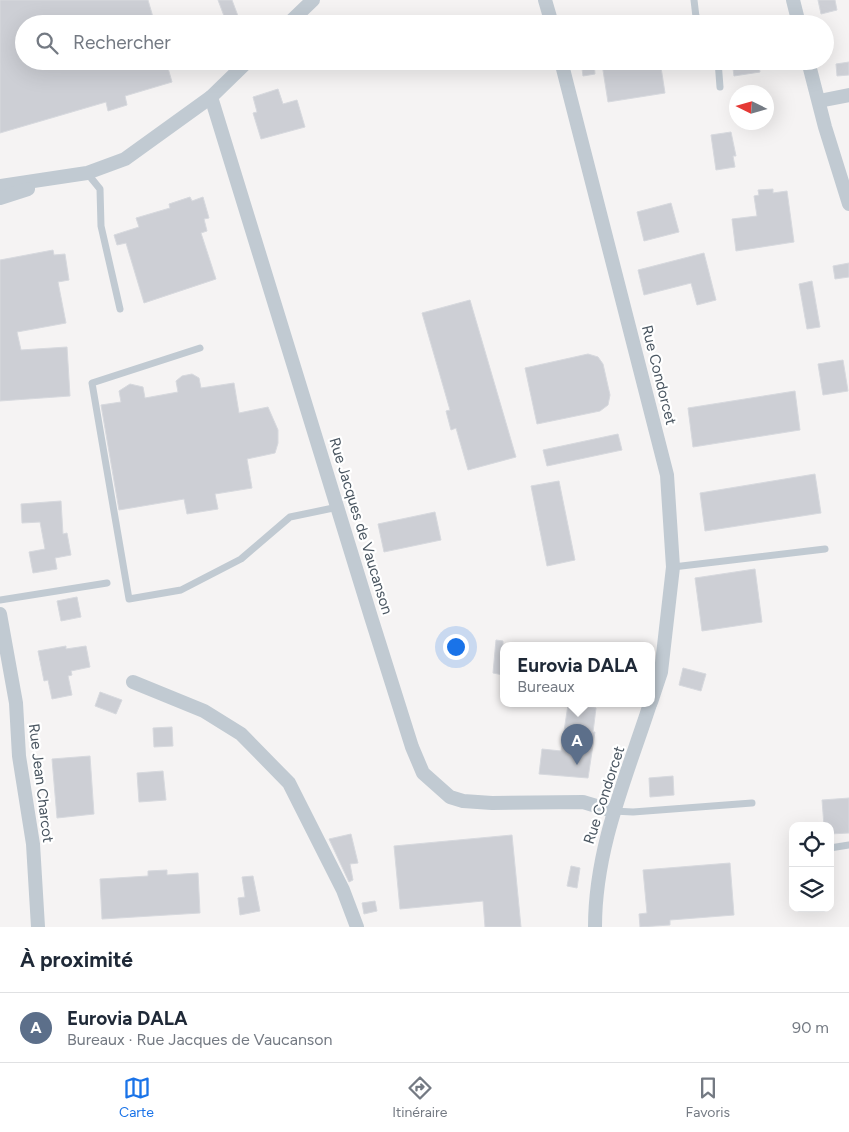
<!DOCTYPE html>
<html lang="fr">
<head>
<meta charset="utf-8">
<style>
	body { margin:0; font-family:Figtree,sans-serif; background:#f2f2f3; color:#1f2937 }
	.controls { position:absolute; right:15px; bottom:15px; display:grid; overflow:hidden; border-radius:10px; box-shadow:0 5px 20px #0002 }
	.controls button { width:45px; height:45px; display:grid; place-items:center; padding:0; border:0; border-bottom:1px solid #e0e1e3; background:#fff; color:#1f2937; font:25px sans-serif }
	.compass { position:absolute; left:729px; top:85px; width:45px; height:45px; border-radius:50%; background:#fff; box-shadow:0 5px 20px #0002; rotate:275deg }
	.you { position:absolute; left:455px; top:646px; width:18px; height:18px; margin:-12px; border:4px solid #fff; border-radius:50%; background:#1a73e8; box-shadow:0 0 0 8px #1a73e833 }
	.badge { display:grid; place-items:center; width:32px; height:32px; border-radius:50%; background:#1a73e8; color:#fff; font-size:16px; font-weight:700 }
	.pin { position:absolute; translate:-50% -41px; filter:drop-shadow(0 1px 2px #0008) }
	.pin::after { content:''; position:absolute; top:26px; width:18px; height:15px; background:inherit; clip-path:polygon(0 0,100% 0,50% 100%) }
	.popup { position:absolute; left:500px; top:642px; width:155px; height:65px; box-sizing:border-box; display:grid; place-content:center; border-radius:10px; background:#fff; filter:drop-shadow(0 1px 4px #0005); font-size:16px; white-space:nowrap; color:#747a83 }
	.popup b { font-size:19px; color:#1f2937 }
	.popup::after { content:''; position:absolute; left:50%; top:100%; margin-left:-10px; border:10px solid transparent; border-top-color:#fff }
	.list { margin:0; padding:0; list-style:none }
	h2 { display:flex; justify-content:space-between; align-items:center; height:65px; margin:0; padding:0 20px; font-size:21px }
	h2 small { font-size:16px; font-weight:400; color:#747a83 }
	.list li { display:grid; grid-template-columns:32px 1fr auto; gap:15px; align-items:center; box-sizing:border-box; height:70px; padding:0 20px; border-top:1px solid #e0e1e3 }
	.list b { display:block; font-size:19px; white-space:nowrap }
	.list p { margin:0; font-size:16px; white-space:nowrap; color:#747a83 }
	.list em { font-size:16px; font-style:normal; color:#747a83 }
	.icon { flex:none; width:28px; height:28px; fill:none; stroke:currentColor; stroke-width:2; stroke-linecap:round; stroke-linejoin:round }
	.map { position:relative; flex:none; width:849px; height:927px; overflow:hidden }
	.search { position:absolute; background:#fff; box-shadow:0 5px 20px #0002; left:15px; right:15px; top:15px; height:55px; display:flex; align-items:center; gap:12px; box-sizing:border-box; padding:0 18px; border-radius:28px; color:#747a83; font-size:19px }
	.sheet { height:135px; background:#fff }
	nav { display:flex; justify-content:space-around; align-items:center; box-sizing:border-box; height:70px; border-top:1px solid #e0e1e3; background:#fff; font-size:14px; color:#747a83 }
	nav a { display:grid; justify-items:center; gap:2px }
	nav .on { color:#1a73e8 }
	.map>svg:first-child { display:block }
</style>
</head>
<body>
<div class="map">
<svg width="849" height="927" viewBox="0 0 849 927">
	<rect width="100%" height="100%" fill="#f5f3f3"/>
	<!-- building -->
	<g fill="#cdcfd5" stroke="#d7d9de">
		<polygon points="0,0 148,0 155,24 24,24 24,61 166,61 172,82 125,96 127,105 108,111 106,102 0,133"/>
		<polygon points="218,0 232,0 241,24 227,24"/>
		<polygon points="818,0 835,0 837,10 821,14"/>
		<polygon points="581,61 594,61 595,74 583,76"/>
		<polygon points="623,61 660,61 665,93 608,102 602,64"/>
		<polygon points="732,61 758,61 760,72 734,76"/>
		<polygon points="849,62 849,75 837,76 836,64"/>
		<polygon points="278,89 283,104 297,100 305,127 261,139 253,113 257,112 253,97"/>
		<polygon points="731,132 736,156 733,156 735,167 716,170 711,135"/>
		<polygon points="773,189 773,193 787,191 794,242 736,251 732,219 757,216 754,196 759,195 758,190"/>
		<polygon points="190,197 192,201 203,197 209,218 204,219 207,231 201,233 216,279 144,303 126,243 117,245 114,235 139,227 136,218 170,208 169,204"/>
		<polygon points="671,203 679,232 644,241 637,212"/>
		<polygon points="53,250 54,255 65,254 69,280 58,282 66,323 17,332 21,350 67,347 70,396 0,401 0,260"/>
		<polygon points="704,253 716,300 697,305 691,283 644,295 638,270"/>
		<polygon points="849,263 849,277 835,279 833,266"/>
		<polygon points="812,281 820,327 807,329 799,284"/>
		<polygon points="470,300 516,457 468,470 456,428 451,430 446,411 450,410 422,313"/>
		<polygon points="588,354 598,357 603,364 610,395 608,405 600,411 537,424 525,368"/>
		<polygon points="843,360 848,391 823,395 818,364"/>
		<polygon points="192,374 199,378 201,388 234,383 239,413 268,407 278,430 278,443 275,453 247,459 252,488 215,494 218,509 187,514 184,499 119,510 101,405 121,402 119,391 130,384 143,387 145,398 178,392 176,381 182,376"/>
		<polygon points="795,391 800,430 693,447 688,408"/>
		<polygon points="618,434 622,450 547,466 543,450"/>
		<polygon points="815,474 821,513 705,531 700,493"/>
		<polygon points="559,481 575,560 547,566 531,486"/>
		<polygon points="61,501 63,534 67,533 71,555 55,558 57,569 33,573 29,552 45,549 40,522 22,523 21,504"/>
		<polygon points="435,512 441,540 384,552 378,524"/>
		<polygon points="755,569 762,622 702,631 695,578"/>
		<polygon points="77,597 81,617 61,621 57,601"/>
		<polygon points="496,640 503,641 503,675 493,673"/>
		<polygon points="66,646 66,649 86,646 90,667 71,671 72,675 68,676 72,695 52,699 48,680 44,681 38,651"/>
		<polygon points="683,668 706,674 701,691 679,685"/>
		<polygon points="100,692 122,700 116,714 95,706"/>
		<polygon points="568,705 596,708 593,732 595,732 588,778 539,774 542,749 561,751"/>
		<polygon points="172,727 173,746 154,747 153,728"/>
		<polygon points="90,756 94,814 57,818 52,759"/>
		<polygon points="163,771 166,800 139,802 137,773"/>
		<polygon points="673,776 674,795 650,797 649,778"/>
		<polygon points="849,798 849,833 830,834 830,826 824,826 822,800"/>
		<polygon points="351,834 358,863 350,864 353,880 349,882 329,839"/>
		<polygon points="512,835 521,927 485,927 483,901 400,909 394,846"/>
		<polygon points="730,863 734,915 670,920 670,925 640,927 639,914 647,913 643,870"/>
		<polygon points="571,866 580,868 577,888 567,886"/>
		<polygon points="167,870 167,875 198,873 200,913 102,919 100,879 148,876 148,871"/>
		<polygon points="253,876 260,911 240,915 238,898 245,897 242,877"/>
		<polygon points="375,901 377,911 364,914 362,903"/>
	</g>
	<g fill="none" stroke-linecap="round" stroke-linejoin="round">
		<!-- lane -->
		<g stroke="#c1cad2" stroke-width="7">
			<polyline points="694,0 696,17 712,24"/>
			<polyline points="718,61 720,87"/>
			<polyline points="87,173 100,189 101,226 120,309"/>
			<polyline points="200,348 92,383 129,599 181,590 241,559 290,517 338,507"/>
			<polyline points="673,567 825,549"/>
			<polyline points="0,600 107,583"/>
			<polyline points="613,811 633,812 752,803"/>
			<polyline points="830,848 849,845"/>
		</g>
		<!-- street -->
		<g stroke="#c1cad2" stroke-width="14">
			<polyline points="545,0 552,24"/>
			<polyline points="793,0 799,24"/>
			<polyline points="288,24 313,0"/>
			<polyline points="561,61 667,475 673,567 661,672 651,702"/>
			<polyline points="808,61 825,127 849,204"/>
			<polyline points="211,97 371,617 412,747 423,773 450,797 463,801 492,803 583,802 613,811"/>
			<polyline points="819,101 849,95"/>
			<polyline points="0,186 87,173 125,159 211,97 248,61"/>
			<polyline points="0,198 28,189"/>
			<polyline points="0,614 16,703 19,756 33,844 38,927"/>
			<polyline points="133,682 204,711 241,734 289,783 343,890 357,927"/>
			<path d="M595,927C595,848 626,778 650,704"/>
		</g>
	</g>
	<g text-anchor="middle" dominant-baseline="central" stroke-width="4.5" stroke-linejoin="round" paint-order="stroke">
		<!-- street labels -->
		<g font-size="15" fill="#4a5661" stroke="#fff">
			<text transform="translate(659 375) rotate(76)">Rue Condorcet</text>
			<text transform="translate(361 526) rotate(73)">Rue Jacques de Vaucanson</text>
			<text transform="translate(41 783) rotate(83)">Rue Jean Charcot</text>
			<text transform="translate(604 795) rotate(-72)">Rue Condorcet</text>
		</g>
	</g>
</svg>
<div class="controls">
<button><svg class="icon" aria-label="locate" viewBox="0 0 24 24"><circle cx="12" cy="12" r="6"/><path d="M12 2v4M12 18v4M2 12h4M18 12h4"/></svg></button>
<button><svg class="icon" aria-label="layers" viewBox="0 0 24 24"><path d="M12 4l9 5-9 5-9-5zM3 14l9 5 9-5"/></svg></button>
</div>
<svg class="compass" viewBox="-18 -18 36 36"><path d="M0-13l5 13h-10z" fill="#e53935"/><path d="M0 13l5-13h-10z" fill="#747a83"/></svg>
<div class="you"></div>
<div class="pin badge" style="left:577px;top:765px;background:#5c6f8a">A</div>
<div class="popup"><b>Eurovia DALA</b>Bureaux</div>
<div class="search"><svg class="icon" aria-label="search" viewBox="0 0 24 24"><circle cx="10" cy="10" r="6"/><path d="M15 15l6 6"/></svg>Rechercher</div>
</div>
<section class="sheet">
<h2>À proximité<small></small></h2>
<ul class="list">
<li><span class="badge" style="background:#5c6f8a">A</span><div><b>Eurovia DALA</b><p>Bureaux · Rue Jacques de Vaucanson</p></div><em>90 m</em></li>
</ul>
</section>
<nav>
<a class="on"><svg class="icon" aria-label="map" viewBox="0 0 24 24"><path d="M3 6l6-2 6 2 6-2v14l-6 2-6-2-6 2zM9 4v14M15 6v14"/></svg>Carte</a>
<a><svg class="icon" aria-label="directions" viewBox="0 0 24 24"><path d="M12 3l9 9-9 9-9-9zM9 14v-3h6M13 9l2 2-2 2"/></svg>Itinéraire</a>
<a><svg class="icon" aria-label="saved" viewBox="0 0 24 24"><path d="M7 4h10v16l-5-4-5 4z"/></svg>Favoris</a>
</nav>
</body>
</html>
